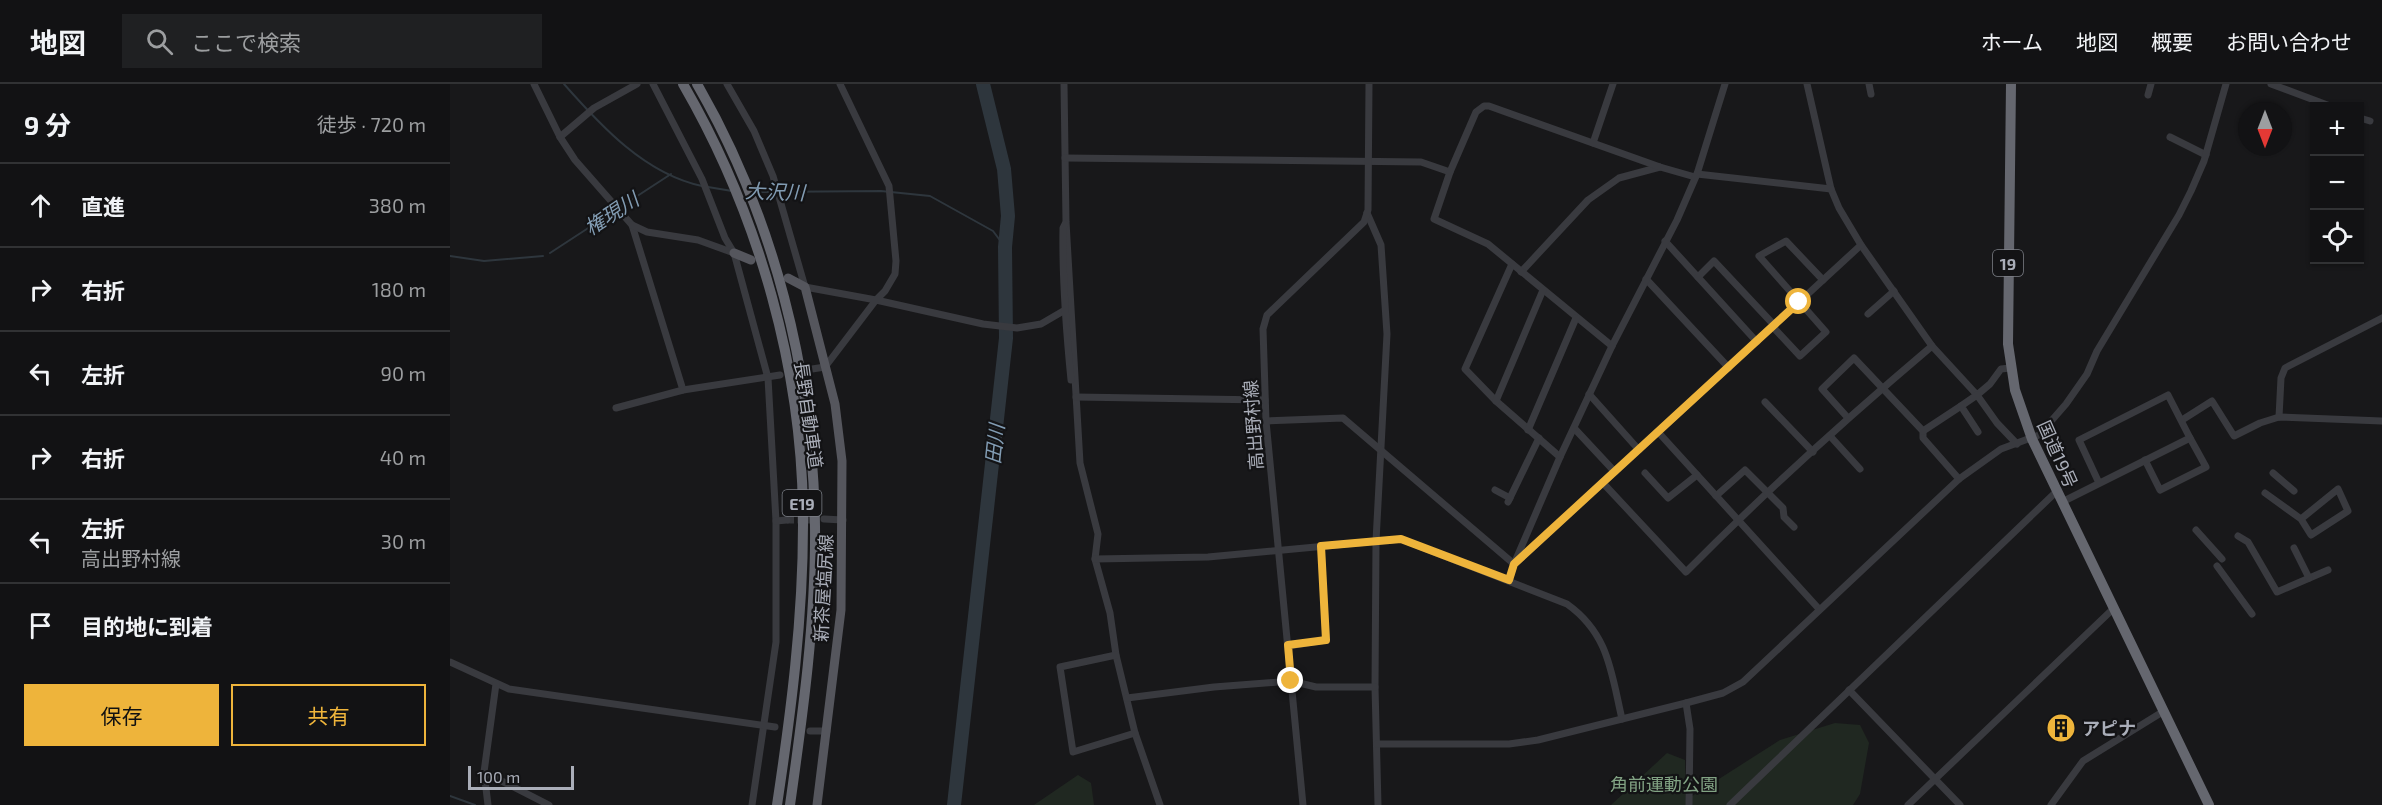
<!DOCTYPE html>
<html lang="ja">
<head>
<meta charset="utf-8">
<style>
	body { margin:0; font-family:"Exo 2","Noto Sans JP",sans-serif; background:#1f2022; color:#f1f3f6 }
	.controls { position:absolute; right:18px; top:18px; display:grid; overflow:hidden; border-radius:0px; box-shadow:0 2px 4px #0004 }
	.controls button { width:54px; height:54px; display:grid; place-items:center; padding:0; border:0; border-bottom:2px solid #313234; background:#121214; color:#f1f3f6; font:30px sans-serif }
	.compass { position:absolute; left:1788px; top:18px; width:54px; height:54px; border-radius:50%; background:#121214; box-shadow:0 2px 4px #0004; rotate:180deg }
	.scale { position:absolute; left:18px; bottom:15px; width:106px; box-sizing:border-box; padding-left:6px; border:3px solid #aaaeb9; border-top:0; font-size:16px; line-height:21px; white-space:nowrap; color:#aaaeb9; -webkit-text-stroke:4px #131315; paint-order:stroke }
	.stop { position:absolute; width:18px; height:18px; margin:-14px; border:4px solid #eeb43b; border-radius:50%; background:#fff }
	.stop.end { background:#eeb43b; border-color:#fff; box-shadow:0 2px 6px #0008 }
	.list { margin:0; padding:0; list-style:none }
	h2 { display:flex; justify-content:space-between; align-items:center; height:78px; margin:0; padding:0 24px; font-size:26px }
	h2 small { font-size:20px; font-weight:400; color:#9c9ea0 }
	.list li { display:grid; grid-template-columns:39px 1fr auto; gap:18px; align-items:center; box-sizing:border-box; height:84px; padding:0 24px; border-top:2px solid #313234 }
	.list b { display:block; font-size:22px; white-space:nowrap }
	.list p { margin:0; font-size:20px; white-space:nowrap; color:#9c9ea0 }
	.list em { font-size:20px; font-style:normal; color:#9c9ea0 }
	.actions { display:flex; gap:12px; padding:18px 24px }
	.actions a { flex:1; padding:14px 0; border:2px solid #eeb43b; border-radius:0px; text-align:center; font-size:21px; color:#eeb43b }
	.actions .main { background:#eeb43b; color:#111 }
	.icon { flex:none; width:33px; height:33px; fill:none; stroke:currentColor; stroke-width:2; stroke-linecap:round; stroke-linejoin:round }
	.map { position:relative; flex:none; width:1932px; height:721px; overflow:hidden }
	header { display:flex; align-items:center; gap:36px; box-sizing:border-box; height:84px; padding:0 30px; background:#121214; border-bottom:2px solid #313234 }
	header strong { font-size:28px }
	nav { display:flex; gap:33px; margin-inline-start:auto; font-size:21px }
	.search { width:420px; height:54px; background:#1f2022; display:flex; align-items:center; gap:15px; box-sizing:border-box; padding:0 21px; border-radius:0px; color:#9c9ea0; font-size:22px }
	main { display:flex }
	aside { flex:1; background:#121214 }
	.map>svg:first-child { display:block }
</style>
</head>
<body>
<header>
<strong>地図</strong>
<div class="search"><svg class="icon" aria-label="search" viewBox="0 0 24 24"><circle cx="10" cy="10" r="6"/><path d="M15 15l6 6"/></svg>ここで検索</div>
<nav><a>ホーム</a><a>地図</a><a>概要</a><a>お問い合わせ</a></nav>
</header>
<main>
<aside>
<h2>9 分<small>徒歩 · 720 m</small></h2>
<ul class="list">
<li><svg class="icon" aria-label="ahead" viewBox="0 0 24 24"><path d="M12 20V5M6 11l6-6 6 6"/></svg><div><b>直進</b></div><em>380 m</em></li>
<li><svg class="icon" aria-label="right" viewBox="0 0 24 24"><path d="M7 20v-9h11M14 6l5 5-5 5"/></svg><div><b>右折</b></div><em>180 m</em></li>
<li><svg class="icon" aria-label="left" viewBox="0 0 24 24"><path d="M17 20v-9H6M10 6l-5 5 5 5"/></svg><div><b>左折</b></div><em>90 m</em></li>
<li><svg class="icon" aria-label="right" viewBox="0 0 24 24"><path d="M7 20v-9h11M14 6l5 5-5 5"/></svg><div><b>右折</b></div><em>40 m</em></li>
<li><svg class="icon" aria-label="left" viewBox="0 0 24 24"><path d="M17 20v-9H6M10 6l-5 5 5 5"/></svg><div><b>左折</b><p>高出野村線</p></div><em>30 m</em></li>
<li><svg class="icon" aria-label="arrive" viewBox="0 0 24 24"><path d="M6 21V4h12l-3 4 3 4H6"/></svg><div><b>目的地に到着</b></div></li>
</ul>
<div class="actions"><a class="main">保存</a><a>共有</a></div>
</aside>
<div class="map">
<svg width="1932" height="721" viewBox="0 0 1932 721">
	<rect width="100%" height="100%" fill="#18181a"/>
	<!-- green -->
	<g fill="#202821">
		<polygon points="1385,639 1410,641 1419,659 1410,710 1403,721 1161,721 1217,669 1235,676 1236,716 1330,656"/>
		<polygon points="628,691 641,699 644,721 584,721"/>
	</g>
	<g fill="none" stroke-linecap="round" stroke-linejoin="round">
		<!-- stream -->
		<g stroke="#2e363d" stroke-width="2">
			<path d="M114,0C151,42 195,90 252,102"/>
			<polyline points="258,103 282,107"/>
			<polyline points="302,108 431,107 480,112 543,147 555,163"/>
			<polyline points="100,169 221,90"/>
			<polyline points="0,172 34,177 93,172"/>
			<polyline points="0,712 25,721"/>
		</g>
		<!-- river -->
		<polyline stroke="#2e363d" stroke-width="14" points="504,721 556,254 555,163 558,132 554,85 533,0"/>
		<!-- minor-tunnel -->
		<polyline stroke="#35363a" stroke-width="7" stroke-dasharray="7 3.5" stroke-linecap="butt" points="337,436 369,436"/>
		<!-- minor -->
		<g stroke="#393a3f" stroke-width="7">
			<polyline points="84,0 110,53 125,76 182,141 233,306"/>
			<polyline points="203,0 252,95 275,154 284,169 318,294 326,437 326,558 302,721"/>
			<polyline points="277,0 304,47 323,92 355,203 426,216 533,240 567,244 591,240 615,226"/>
			<polyline points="614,0 616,138 630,379 648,450 645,475 660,529 666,571 685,649 710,721"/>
			<polyline points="1357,0 1381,105 1389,124 1411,161 1482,262 1527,311 1540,300 1551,285 1560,284"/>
			<polyline points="1419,0 1421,10"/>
			<polyline points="1821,0 1880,22"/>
			<polyline points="1698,11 1701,0"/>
			<polyline points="1910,34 1920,37"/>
			<polyline points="110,53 144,24 187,0"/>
			<polyline points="1720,53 1756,71"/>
			<polyline points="1143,59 1163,0"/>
			<polyline points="615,74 971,78 1000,88"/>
			<polyline points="1247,90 1381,105"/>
			<polyline points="917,129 931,161 937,250 926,457 925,603 928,721"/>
			<path d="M615,140L613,144C612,195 616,245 621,296"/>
			<polyline points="182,141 197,148 248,156 284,169"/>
			<polyline points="1215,157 1307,258"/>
			<polyline points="1062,180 1015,285 1046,317 1110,373"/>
			<polyline points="1071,188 1138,116 1169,94 1210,83"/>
			<polyline points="1248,193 1264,177 1324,241"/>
			<polyline points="1196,195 1279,284"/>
			<polyline points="1418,230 1444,207"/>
			<polyline points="1323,243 1350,272 1376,248 1309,172 1336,157 1373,196"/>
			<polyline points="1162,262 1038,160 984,135 1000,88 1026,28 1034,22 1039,22 1210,83 1245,93"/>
			<polyline points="362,285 375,283 426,216 435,207 445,190 446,177 439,102 390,0"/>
			<polyline points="1139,310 1189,366"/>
			<polyline points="626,313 815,316"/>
			<polyline points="1046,317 1093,206"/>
			<polyline points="1315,318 1363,368"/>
			<polyline points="166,324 233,306 330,291"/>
			<polyline points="1829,333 1831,294 1835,284 1932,234"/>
			<polyline points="1398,334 1372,305 1404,274 1473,347 1473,354 1509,395"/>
			<polyline points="1732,336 1762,317 1784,352 1810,339 1829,333 1932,337"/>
			<polyline points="816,337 893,334 1064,480"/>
			<polyline points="1124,344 1165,388"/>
			<polyline points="1078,346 1126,234"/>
			<polyline points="1473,347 1511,322"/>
			<polyline points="1528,348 1511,322 1527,311 1547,339 1567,360"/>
			<polyline points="1209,349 1369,525"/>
			<polyline points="1380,352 1410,385"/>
			<polyline points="1695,376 1710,406 1756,383 1740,354"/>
			<polyline points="1195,389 1218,414 1247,391"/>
			<polyline points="1823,389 1844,407"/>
			<path d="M1153,399L1236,488C1314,409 1397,334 1482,262"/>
			<polyline points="1045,406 1060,414"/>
			<polyline points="1815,409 1851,435 1861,451 1898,427 1888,405 1851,435"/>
			<polyline points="1266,412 1295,386 1333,424 1334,433 1344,443"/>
			<polyline points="1058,418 1089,354"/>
			<polyline points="1612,418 1740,354 1718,311 1629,356 1649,399"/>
			<polyline points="374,435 393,436"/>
			<polyline points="326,437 337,436"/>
			<polyline points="1746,446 1772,475"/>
			<polyline points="1788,452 1798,458 1827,508 1878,486"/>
			<polyline points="1844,464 1859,494"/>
			<path d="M645,475L758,473L951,455L1117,520C1159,550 1161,588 1172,635"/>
			<polyline points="1067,478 1411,161"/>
			<polyline points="1767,482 1802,530"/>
			<polyline points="1059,497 1064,480 1110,373 1162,262 1227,136 1247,90 1275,0"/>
			<polyline points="838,562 876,556 871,462"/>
			<polyline points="666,571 610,583 623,668 685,649"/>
			<polyline points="0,578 59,605 325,643"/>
			<polyline points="1399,606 1510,721"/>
			<polyline points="677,614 764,603 841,597 866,603 925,603"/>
			<polyline points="360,647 377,647"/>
			<polyline points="927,660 1059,660 1088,656 1236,619"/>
			<polyline points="34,688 99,721"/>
			<polyline points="38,721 34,688 46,600"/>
			<polyline points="853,721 816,337 813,245 817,231 914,138 918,126 919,0"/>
			<polyline points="1239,721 1240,645 1236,619 1273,609 1293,598 1509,395 1551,365 1589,351 1616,320 1637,290 1647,267 1729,131 1741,107 1754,77 1776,0"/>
			<polyline points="1280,721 1607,407"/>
			<polyline points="1458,721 1664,524"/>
			<polyline points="1601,721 1633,677 1714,627"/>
		</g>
		<!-- major -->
		<g stroke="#55565d" stroke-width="9">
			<polyline points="284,169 301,176"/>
			<polyline points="338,194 355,203 385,320 392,377 391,526 367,721"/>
		</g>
		<!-- highway -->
		<g stroke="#65676f" stroke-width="10">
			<path d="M233,0C309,131 354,289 353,441C353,535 341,628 327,721"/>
			<path d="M247,0C324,133 363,289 365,442C366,535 353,629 340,721"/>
			<polyline points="1561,0 1558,260 1565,306 1582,355 1759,721"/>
		</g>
	</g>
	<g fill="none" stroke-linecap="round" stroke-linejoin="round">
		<!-- route -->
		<polyline stroke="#eeb43b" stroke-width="8" points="841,597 838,561 876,556 871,462 951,455 1059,496 1064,480 1349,218"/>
	</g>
	<!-- icons -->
	<defs>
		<g id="building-disc" transform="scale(1.5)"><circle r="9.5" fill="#eeb43b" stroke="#131315"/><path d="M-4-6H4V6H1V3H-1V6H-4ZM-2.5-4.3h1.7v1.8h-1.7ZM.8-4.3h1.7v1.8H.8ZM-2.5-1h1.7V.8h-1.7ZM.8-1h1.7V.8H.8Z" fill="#111"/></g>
	</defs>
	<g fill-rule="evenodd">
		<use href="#building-disc" x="1611" y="644"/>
	</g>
	<g text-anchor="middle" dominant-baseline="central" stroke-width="4.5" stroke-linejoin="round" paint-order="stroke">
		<!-- shield labels -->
		<g fill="#131315" stroke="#7d8088" stroke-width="1.5">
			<rect x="1543" y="166" width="30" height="26" rx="4.5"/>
			<rect x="332.5" y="406" width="39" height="26" rx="4.5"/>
		</g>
		<g font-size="16" font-weight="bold" fill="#aaaeb9">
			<text x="1558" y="179">19</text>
			<text x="352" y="419">E19</text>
		</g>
		<!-- street labels -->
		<g font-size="18" fill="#aaaeb9" stroke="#131315">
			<text transform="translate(359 331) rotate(82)">長野自動車道</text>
			<text transform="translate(803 341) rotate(-94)">高出野村線</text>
			<text transform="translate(1608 370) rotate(66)">国道19号</text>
			<text transform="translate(373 504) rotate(-87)">新茶屋塩尻線</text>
		</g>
		<!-- poi labels -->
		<g font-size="18" font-weight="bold" fill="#aaaeb9" stroke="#131315" text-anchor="start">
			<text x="1632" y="644">アピナ</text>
		</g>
		<!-- park labels -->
		<g font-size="18" fill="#82a384" stroke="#131315">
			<text x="1214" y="700">角前運動公園</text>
		</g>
		<!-- water labels -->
		<g font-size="20" font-style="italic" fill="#829cb3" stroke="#131315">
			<text transform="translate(325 107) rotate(2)">大沢川</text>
			<text transform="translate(161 129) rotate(-33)">権現川</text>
			<text transform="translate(544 360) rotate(-84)">田川</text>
		</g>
	</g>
</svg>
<div class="controls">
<button>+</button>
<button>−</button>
<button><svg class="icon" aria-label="locate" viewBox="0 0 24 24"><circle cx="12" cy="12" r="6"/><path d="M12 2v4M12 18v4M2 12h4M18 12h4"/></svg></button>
</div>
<svg class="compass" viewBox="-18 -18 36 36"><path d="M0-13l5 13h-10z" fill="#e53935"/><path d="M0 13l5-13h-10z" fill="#9c9ea0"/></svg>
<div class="scale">100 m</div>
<div class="stop" style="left:1349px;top:218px"></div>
<div class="stop end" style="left:841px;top:597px"></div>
</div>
</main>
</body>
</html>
